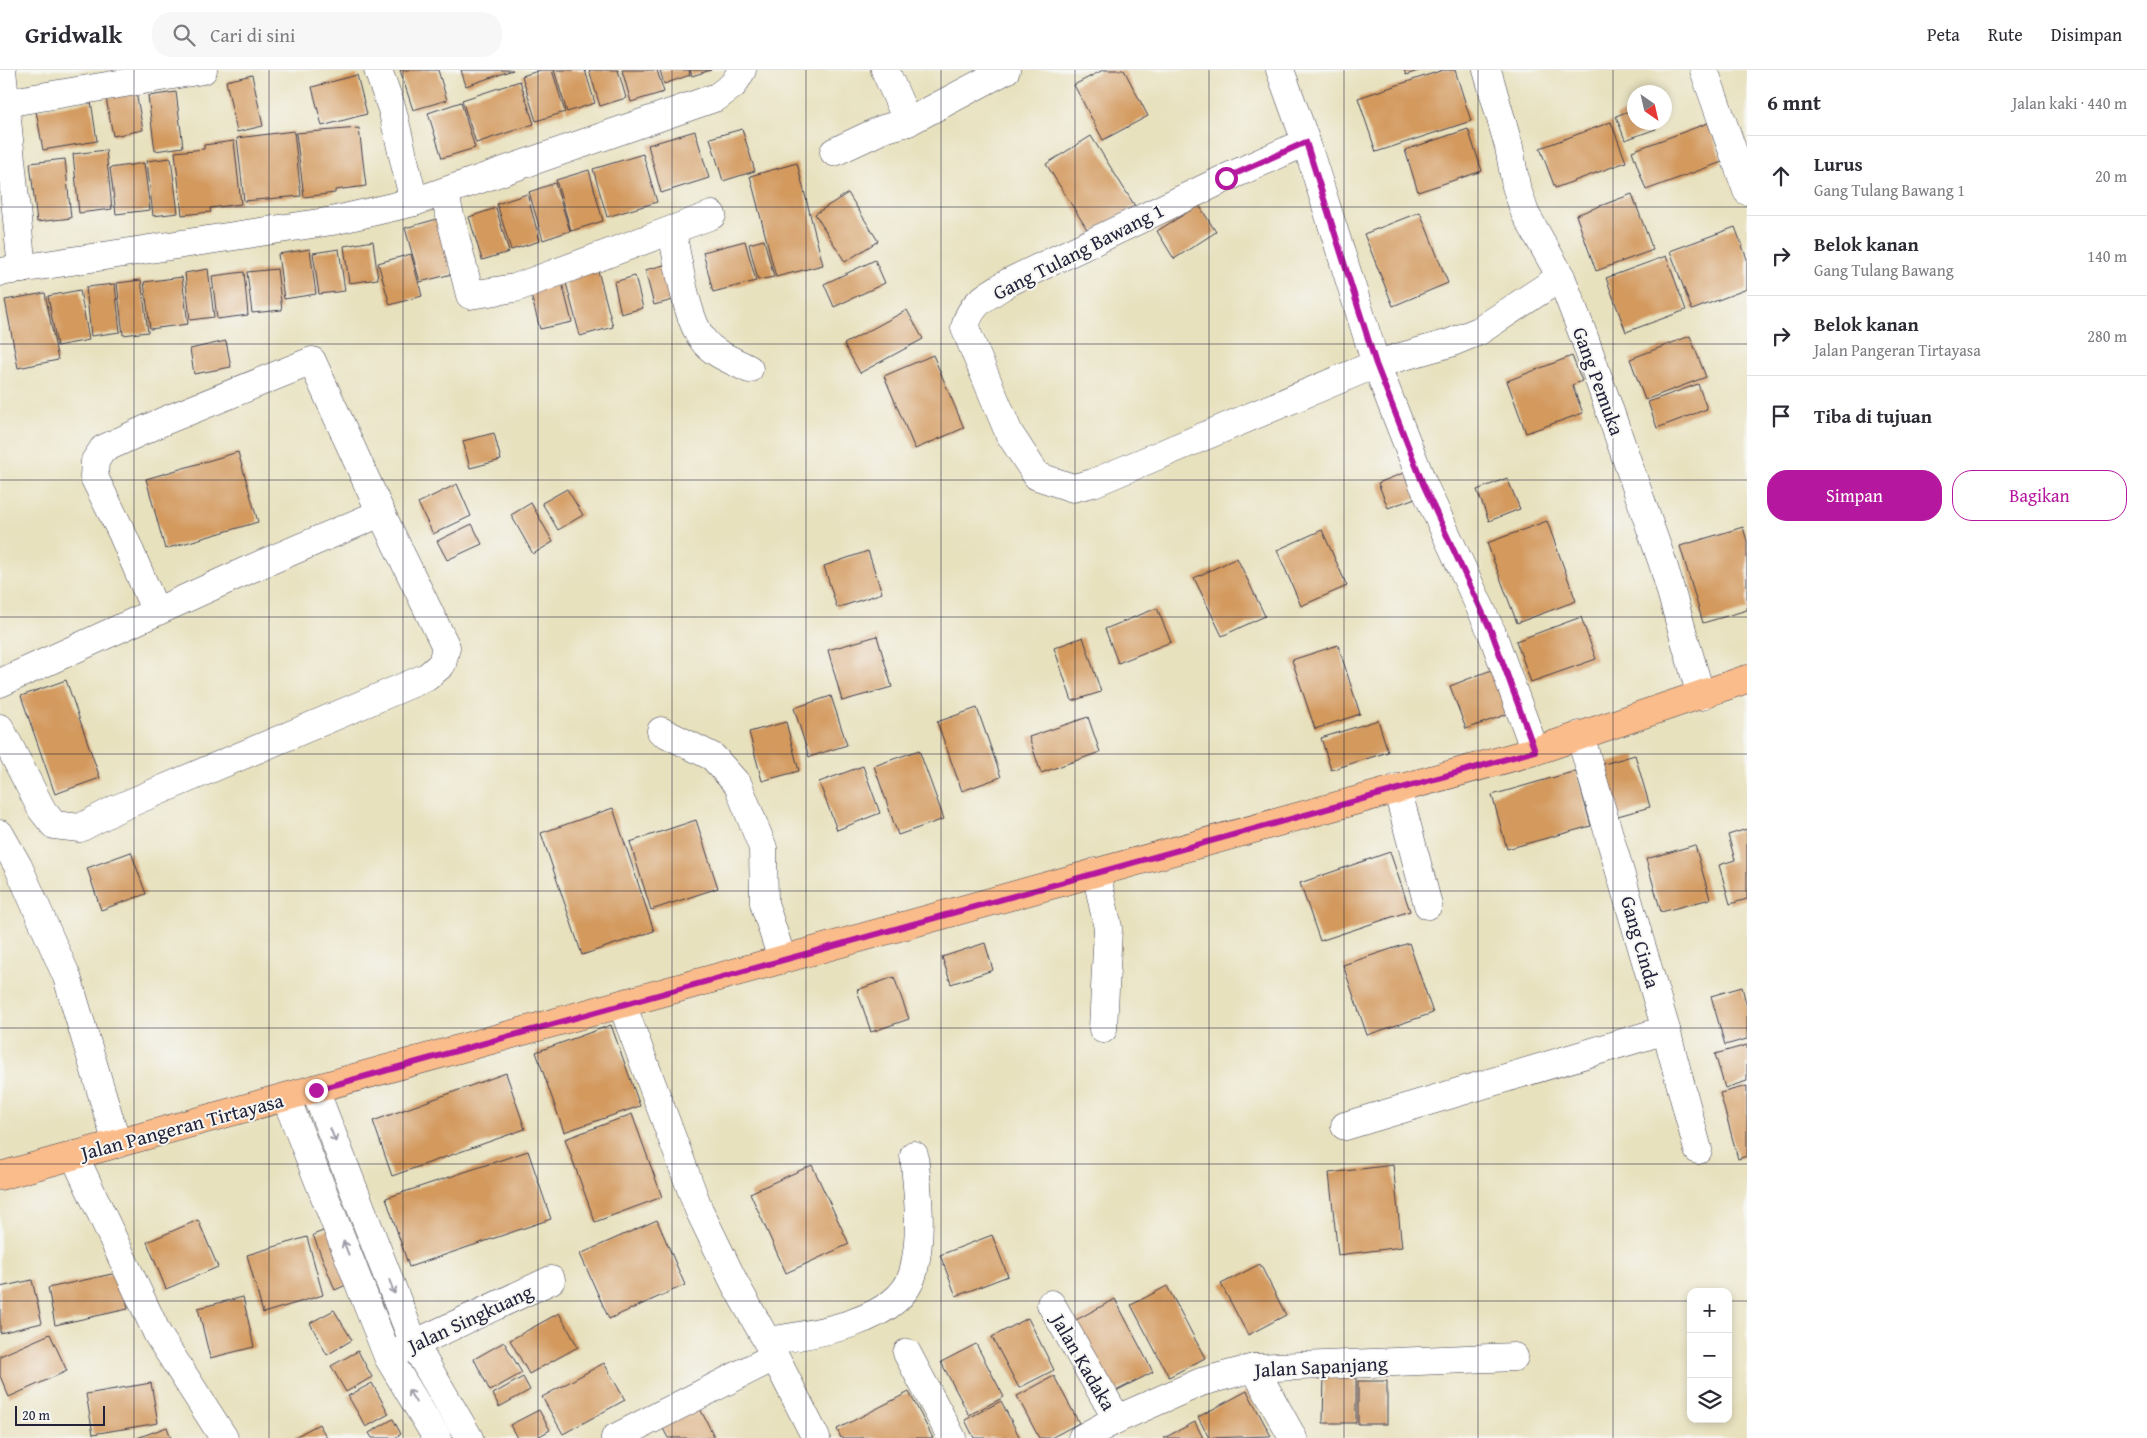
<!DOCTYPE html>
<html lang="id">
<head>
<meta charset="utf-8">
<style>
	body { margin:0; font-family:"Gentium Book Plus",serif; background:#f7f7f7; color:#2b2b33 }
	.controls { position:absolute; right:15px; bottom:15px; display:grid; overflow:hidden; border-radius:10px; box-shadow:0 2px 8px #0003 }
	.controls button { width:45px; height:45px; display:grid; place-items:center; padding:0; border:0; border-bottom:1px solid #e1e1e2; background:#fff; color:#2b2b33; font:25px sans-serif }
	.compass { position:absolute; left:1627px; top:15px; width:45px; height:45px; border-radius:50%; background:#fff; box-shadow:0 2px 8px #0003; rotate:146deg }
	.scale { position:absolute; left:15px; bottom:12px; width:90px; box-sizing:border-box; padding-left:5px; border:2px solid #22223b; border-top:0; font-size:14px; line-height:18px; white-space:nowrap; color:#22223b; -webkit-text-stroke:4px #f6f6f2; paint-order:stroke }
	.stop { position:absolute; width:15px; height:15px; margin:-11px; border:4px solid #b5179e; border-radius:50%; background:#fff }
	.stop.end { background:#b5179e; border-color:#fff; box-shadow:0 1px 5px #0008 }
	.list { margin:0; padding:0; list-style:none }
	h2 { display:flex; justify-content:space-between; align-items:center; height:65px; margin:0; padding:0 20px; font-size:21px }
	h2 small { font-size:16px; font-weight:400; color:#7c7c81 }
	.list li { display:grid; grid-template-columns:32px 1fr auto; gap:15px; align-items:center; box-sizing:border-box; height:80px; padding:0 20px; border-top:1px solid #e1e1e2 }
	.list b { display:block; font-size:19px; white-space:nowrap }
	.list p { margin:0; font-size:16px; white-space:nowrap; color:#7c7c81 }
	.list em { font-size:16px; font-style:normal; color:#7c7c81 }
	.actions { display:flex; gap:10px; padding:15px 20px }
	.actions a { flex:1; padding:11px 0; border:1px solid #b5179e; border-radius:20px; text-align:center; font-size:18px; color:#b5179e }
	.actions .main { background:#b5179e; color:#fff }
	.icon { flex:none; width:28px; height:28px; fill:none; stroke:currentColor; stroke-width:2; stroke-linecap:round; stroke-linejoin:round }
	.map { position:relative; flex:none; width:1747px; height:1368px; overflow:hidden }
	header { display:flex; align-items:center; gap:30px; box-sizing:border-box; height:70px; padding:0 25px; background:#fff; border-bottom:1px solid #e1e1e2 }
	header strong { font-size:24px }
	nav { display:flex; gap:28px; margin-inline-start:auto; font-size:18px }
	.search { width:350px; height:45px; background:#f7f7f7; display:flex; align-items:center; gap:12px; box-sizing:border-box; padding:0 18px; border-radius:20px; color:#7c7c81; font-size:19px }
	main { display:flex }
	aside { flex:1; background:#fff }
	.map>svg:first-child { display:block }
</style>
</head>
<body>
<header>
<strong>Gridwalk</strong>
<div class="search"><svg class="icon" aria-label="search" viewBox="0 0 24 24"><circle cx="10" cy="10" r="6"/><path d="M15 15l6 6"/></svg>Cari di sini</div>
<nav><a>Peta</a><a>Rute</a><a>Disimpan</a></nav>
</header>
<main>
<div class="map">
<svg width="1747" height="1368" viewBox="0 0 1747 1368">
	<rect width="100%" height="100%" fill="#f6f6f2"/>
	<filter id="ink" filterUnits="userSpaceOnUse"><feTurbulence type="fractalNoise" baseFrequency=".02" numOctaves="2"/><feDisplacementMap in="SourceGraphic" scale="10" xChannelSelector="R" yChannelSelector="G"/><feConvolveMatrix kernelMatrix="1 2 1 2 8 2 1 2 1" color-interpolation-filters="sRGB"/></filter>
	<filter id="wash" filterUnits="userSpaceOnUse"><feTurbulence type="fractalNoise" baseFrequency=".0096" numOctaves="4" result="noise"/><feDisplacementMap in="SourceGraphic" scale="20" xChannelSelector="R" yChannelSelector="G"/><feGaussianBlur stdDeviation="1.12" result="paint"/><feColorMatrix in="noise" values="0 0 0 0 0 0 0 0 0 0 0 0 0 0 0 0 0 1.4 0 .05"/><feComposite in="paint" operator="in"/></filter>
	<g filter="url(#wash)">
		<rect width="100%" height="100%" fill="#e8e1be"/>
		<g id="blocks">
			<!-- building -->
			<g fill="#d3995d">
				<polygon points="400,0 438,0 447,30 413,40"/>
				<polygon points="461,0 513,0 466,16"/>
				<polygon points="541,0 552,0 565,42 536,51 522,6"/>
				<polygon points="554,0 585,0 595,33 567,42"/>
				<polygon points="589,0 618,0 626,28 600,36"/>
				<polygon points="622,0 657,0 664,22 631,32"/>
				<polygon points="660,0 689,0 690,5 664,14"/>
				<polygon points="690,0 711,0 692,6"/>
				<polygon points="1103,0 1124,0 1148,46 1103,70 1074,15"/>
				<polygon points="1404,0 1421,0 1406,5"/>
				<polygon points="1443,0 1455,0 1471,51 1376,82 1358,28"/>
				<polygon points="252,5 263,56 237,62 226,11"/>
				<polygon points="357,5 367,44 322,56 312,17"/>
				<polygon points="520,11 534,54 476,73 462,30"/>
				<polygon points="136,22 143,60 113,66 106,28"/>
				<polygon points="176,22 183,77 155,81 148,26"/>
				<polygon points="91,31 97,71 43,80 36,41"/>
				<polygon points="461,32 475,78 442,88 428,43"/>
				<polygon points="1634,39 1634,52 1653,52 1656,59 1625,70 1616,46"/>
				<polygon points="1611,52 1626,92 1555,118 1540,78"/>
				<polygon points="1708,53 1722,92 1646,120 1632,81"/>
				<polygon points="359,58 366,116 335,120 335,123 304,127 296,63"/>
				<polygon points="742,59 755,101 723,111 710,68"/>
				<polygon points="1468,59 1482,101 1418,122 1405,80"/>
				<polygon points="294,61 301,126 244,131 237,68"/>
				<polygon points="695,61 709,108 661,123 648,75"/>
				<polygon points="1091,66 1135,136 1090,164 1046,94"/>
				<polygon points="234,71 241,134 210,138 211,142 182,145 175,82 204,79 204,75"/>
				<polygon points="106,80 112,139 79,143 73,84"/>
				<polygon points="643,84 657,132 607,147 593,99"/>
				<polygon points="171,88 178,143 153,146 147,91"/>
				<polygon points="65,89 71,148 37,152 30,93"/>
				<polygon points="144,93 150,140 116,144 110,98"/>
				<polygon points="797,93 823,195 776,207 750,106"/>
				<polygon points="589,100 603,151 571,161 556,110"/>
				<polygon points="555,113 570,161 543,170 529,122"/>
				<polygon points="848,123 878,171 845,192 815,144"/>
				<polygon points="527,124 540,171 511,180 497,134"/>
				<polygon points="1632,124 1653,180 1596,201 1576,145"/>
				<polygon points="1199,135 1216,162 1174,189 1157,161"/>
				<polygon points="496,138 509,182 482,190 469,147"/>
				<polygon points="1420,142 1448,213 1393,236 1364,164"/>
				<polygon points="437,149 452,204 420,212 405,158"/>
				<polygon points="1735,157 1747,189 1747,219 1692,240 1670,181"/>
				<polygon points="764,170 774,207 758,210 749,174"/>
				<polygon points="373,171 378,209 349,213 344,176"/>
				<polygon points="745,171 756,211 713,222 703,182"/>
				<polygon points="310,179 316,224 284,229 278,184"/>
				<polygon points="339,179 345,221 319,224 313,183"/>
				<polygon points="411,184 422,226 390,235 378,193"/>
				<polygon points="1666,186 1686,240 1626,262 1606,208"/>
				<polygon points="875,190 885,213 834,237 824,214"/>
				<polygon points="672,193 681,228 654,235 645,200"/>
				<polygon points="597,197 613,257 580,266 564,205"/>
				<polygon points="208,199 214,247 190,250 185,203"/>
				<polygon points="277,199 282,240 252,243 247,202"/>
				<polygon points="244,202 248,245 217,249 212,206"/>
				<polygon points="635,206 643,238 621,244 614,212"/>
				<polygon points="182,207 188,254 150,259 144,212"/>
				<polygon points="141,210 148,262 123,265 117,213"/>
				<polygon points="562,213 572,252 540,259 530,221"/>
				<polygon points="115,214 120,262 91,266 86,217"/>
				<polygon points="80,220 89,270 57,276 48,226"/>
				<polygon points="45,223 58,290 18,298 5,230"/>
				<polygon points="907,240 923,269 860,303 844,274"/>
				<polygon points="1690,266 1706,307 1645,330 1630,289"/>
				<polygon points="226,271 231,297 194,304 190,279"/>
				<polygon points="933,285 964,358 915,379 884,306"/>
				<polygon points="1572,286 1582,311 1572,315 1583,343 1526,363 1507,311"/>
				<polygon points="1698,314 1707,339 1657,358 1648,332"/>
				<polygon points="494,363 501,390 470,398 463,371"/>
				<polygon points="238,382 258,452 165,479 146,409"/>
				<polygon points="1416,398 1426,424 1388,438 1378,413"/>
				<polygon points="1507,408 1520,439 1489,451 1477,420"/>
				<polygon points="457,414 471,446 433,464 418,433"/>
				<polygon points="567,419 583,445 558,460 542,433"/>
				<polygon points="531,433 553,472 533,484 511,445"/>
				<polygon points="1547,451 1576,531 1517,553 1487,473"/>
				<polygon points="472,454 482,474 447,490 437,471"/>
				<polygon points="1743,457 1747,471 1747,540 1703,553 1680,476"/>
				<polygon points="1322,460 1347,516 1301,536 1277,480"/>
				<polygon points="868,481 882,523 837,538 824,496"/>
				<polygon points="1237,488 1265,546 1222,566 1194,508"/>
				<polygon points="1157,538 1171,572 1118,593 1105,559"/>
				<polygon points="1581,547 1596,589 1531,612 1516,571"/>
				<polygon points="877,566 892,617 842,631 828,580"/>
				<polygon points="1083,567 1101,622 1072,631 1054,578"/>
				<polygon points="1338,575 1360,644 1315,659 1292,590"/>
				<polygon points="1499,597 1516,641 1466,659 1450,616"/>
				<polygon points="66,610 100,708 55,724 21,626"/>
				<polygon points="831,626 847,675 809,687 794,638"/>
				<polygon points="977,638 1001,707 962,721 937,652"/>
				<polygon points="1088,647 1100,682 1041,703 1029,667"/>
				<polygon points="1378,650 1388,682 1331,700 1321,668"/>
				<polygon points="786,652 799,701 762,711 749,662"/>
				<polygon points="919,680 944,749 898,765 874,696"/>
				<polygon points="1635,685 1650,737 1611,748 1597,696"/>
				<polygon points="863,696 880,743 837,760 819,712"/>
				<polygon points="1576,701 1591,756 1507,779 1492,725"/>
				<polygon points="613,738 654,861 582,885 541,763"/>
				<polygon points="696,750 718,818 651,840 630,772"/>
				<polygon points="1747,759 1747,829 1730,834 1719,795 1735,790 1728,765"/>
				<polygon points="1695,775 1710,829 1661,842 1646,789"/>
				<polygon points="131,782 146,824 101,840 87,798"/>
				<polygon points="1390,782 1410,841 1320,871 1300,813"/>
				<polygon points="985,873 993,900 951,914 942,887"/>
				<polygon points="1409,873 1433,943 1367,965 1343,895"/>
				<polygon points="894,907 909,949 871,962 857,920"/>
				<polygon points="1742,917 1747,937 1747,969 1725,975 1711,926"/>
				<polygon points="611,955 640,1036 564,1062 536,982"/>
				<polygon points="1747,975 1747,1011 1725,1018 1715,984"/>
				<polygon points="506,1003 525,1059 392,1106 373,1051"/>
				<polygon points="1747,1016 1747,1086 1738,1089 1720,1023"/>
				<polygon points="632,1044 662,1127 595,1152 565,1069"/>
				<polygon points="528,1081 551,1149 409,1197 386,1128"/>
				<polygon points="812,1095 849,1174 786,1203 750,1123"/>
				<polygon points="1393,1095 1402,1177 1338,1185 1329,1103"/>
				<polygon points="198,1150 218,1197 166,1219 147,1172"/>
				<polygon points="657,1150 685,1215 609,1249 580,1184"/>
				<polygon points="333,1157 355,1211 335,1220 313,1165"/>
				<polygon points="992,1165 1008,1206 956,1226 940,1185"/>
				<polygon points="307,1167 323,1225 263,1243 247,1185"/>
				<polygon points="1260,1194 1286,1245 1248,1265 1221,1214"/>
				<polygon points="121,1202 128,1239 55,1255 48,1218"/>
				<polygon points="32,1210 42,1253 0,1263 0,1217"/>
				<polygon points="1167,1216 1205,1288 1169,1307 1131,1235"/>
				<polygon points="243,1227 254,1277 210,1288 198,1238"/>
				<polygon points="1115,1229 1153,1302 1112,1323 1074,1251"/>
				<polygon points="334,1240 352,1270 327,1285 310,1253"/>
				<polygon points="559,1243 578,1277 529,1304 510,1270"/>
				<polygon points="1028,1248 1054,1300 1019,1318 992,1267"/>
				<polygon points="50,1264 67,1301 9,1327 0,1306 0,1286"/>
				<polygon points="504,1272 522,1303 490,1321 474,1289"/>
				<polygon points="976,1274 1004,1327 969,1345 941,1292"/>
				<polygon points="358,1281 372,1307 346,1322 331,1296"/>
				<polygon points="604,1293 625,1330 563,1364 542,1327"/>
				<polygon points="1356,1304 1356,1353 1323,1353 1324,1305"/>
				<polygon points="1054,1306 1079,1353 1051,1368 1039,1368 1017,1326"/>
				<polygon points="523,1307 530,1320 499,1337 493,1324"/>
				<rect x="1358" y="1311" width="29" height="43"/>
				<polygon points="151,1313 158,1353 93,1364 86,1324"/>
				<polygon points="372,1313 389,1344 366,1357 348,1326"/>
				<polygon points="1247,1321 1271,1366 1209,1368 1198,1347"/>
				<polygon points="909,1322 933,1368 841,1368 837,1359"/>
				<polygon points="695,1329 715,1368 668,1368 658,1349"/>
				<polygon points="1001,1331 1020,1368 974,1368 965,1350"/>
				<polygon points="539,1340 550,1360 536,1368 517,1368 510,1355"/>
				<polygon points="393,1349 401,1364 395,1368 372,1368 369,1363"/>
				<polygon points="1195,1352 1203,1368 1164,1368"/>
				<polygon points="319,1354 327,1368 293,1368"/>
				<polygon points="167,1357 171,1368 137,1368"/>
			</g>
		</g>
	</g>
	<g filter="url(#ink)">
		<use href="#blocks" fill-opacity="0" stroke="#403f4f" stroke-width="1"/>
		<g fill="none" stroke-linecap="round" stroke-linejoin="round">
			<!-- minor casing -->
			<g stroke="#403f4f" stroke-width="29">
				<g id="minor">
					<polyline points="2,0 22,199"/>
					<polyline points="378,0 392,39 414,132"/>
					<polyline points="885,0 908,52"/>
					<polyline points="1280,0 1306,72 1376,294 1423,414 1492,563 1535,681"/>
					<polyline points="1487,0 1509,77 1516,116 1525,143 1561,207 1584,267 1663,494 1701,626"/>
					<polyline points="1704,0 1747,121"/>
					<polyline points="5,33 203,0"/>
					<path d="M1306,72L1226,108L1009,212C988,226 970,232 965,258L1009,363L1037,406L1073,418L1093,413L1376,294L1450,273L1479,261L1561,207"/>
					<polyline points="834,82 883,59 908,52 1006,0"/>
					<polyline points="444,122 470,225 515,218 712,145"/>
					<path d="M672,162C678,190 686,248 703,270C713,284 734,291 749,299"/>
					<polyline points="0,202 332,151 414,132 717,27 733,15 742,0"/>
					<polyline points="0,613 248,500 381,443"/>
					<polyline points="0,658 42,740 54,755 80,758 116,739 427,607 442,594 446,577 381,443 312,291 164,351 103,379 95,391 94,407 122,463 156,542"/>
					<polyline points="661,661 713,687 738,715 763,778 764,833 782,889"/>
					<polyline points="1580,665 1666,960 1698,1080"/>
					<polyline points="1397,718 1428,835"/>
					<polyline points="0,764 18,796 67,907 117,1074"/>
					<polyline points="1096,802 1108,858 1103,959"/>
					<polyline points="622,934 699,1140 735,1214 767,1271 816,1368"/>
					<polyline points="315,1020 414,1274 469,1368"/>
					<polyline points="286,1028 388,1287 437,1368"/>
					<polyline points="1345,1056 1666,960"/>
					<polyline points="74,1085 158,1265 224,1368"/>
					<polyline points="1051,1234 1117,1349"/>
					<path d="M767,1271C809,1265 900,1253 913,1203C923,1165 918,1123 914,1085"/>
					<polyline points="399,1281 551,1210"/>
					<polyline points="907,1283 952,1368"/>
					<polyline points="1254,1298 1293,1368"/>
					<polyline points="615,1368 774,1287"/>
					<polyline points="1082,1368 1117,1349 1201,1312 1254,1298 1514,1287"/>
				</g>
			</g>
			<!-- major casing -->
			<g stroke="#403f4f" stroke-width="29">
				<polyline id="major" points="0,1106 1535,681 1747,609"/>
			</g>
			<!-- minor -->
			<use href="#minor" stroke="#fff" stroke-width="28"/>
			<!-- major -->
			<use href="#major" stroke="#fabc8b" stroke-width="28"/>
		</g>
		<!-- one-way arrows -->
		<defs><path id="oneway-shaft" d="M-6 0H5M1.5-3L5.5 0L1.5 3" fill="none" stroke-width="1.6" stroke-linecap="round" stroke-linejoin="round" transform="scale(1.25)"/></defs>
		<g stroke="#9c9ca7">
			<use href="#oneway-shaft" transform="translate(333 1065) rotate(68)"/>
			<use href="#oneway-shaft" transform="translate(346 1178) rotate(-111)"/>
			<use href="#oneway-shaft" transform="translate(392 1217) rotate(69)"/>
			<use href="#oneway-shaft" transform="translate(412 1326) rotate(-121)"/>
		</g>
	</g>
	<g fill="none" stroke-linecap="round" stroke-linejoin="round" filter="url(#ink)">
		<!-- route -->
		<polyline stroke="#b5179e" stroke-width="6" points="316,1020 1535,681 1492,563 1423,414 1376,294 1306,72 1226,108"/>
	</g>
	<!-- grid -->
	<path fill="none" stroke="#22223b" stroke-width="1" stroke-opacity="0.55" d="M134,0V1368M269,0V1368M403,0V1368M538,0V1368M672,0V1368M806,0V1368M941,0V1368M1075,0V1368M1209,0V1368M1344,0V1368M1478,0V1368M1613,0V1368M0,137H1747M0,274H1747M0,410H1747M0,547H1747M0,684H1747M0,821H1747M0,958H1747M0,1094H1747M0,1231H1691M1728,1231H1747"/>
	<g text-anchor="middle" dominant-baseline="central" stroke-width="4" stroke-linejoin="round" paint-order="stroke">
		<!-- street labels -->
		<g font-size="20" fill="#22223b" stroke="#f6f6f2">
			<text transform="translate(1078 181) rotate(-27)">Gang Tulang Bawang 1</text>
			<text transform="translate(1599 311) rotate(70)">Gang Pemuka</text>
			<text transform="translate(1641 872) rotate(74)">Gang Cinda</text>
			<text transform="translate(182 1056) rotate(-15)">Jalan Pangeran Tirtayasa</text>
			<text transform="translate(470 1248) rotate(-25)">Jalan Singkuang</text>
			<text transform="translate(1084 1292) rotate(60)">Jalan Kadaka</text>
			<text transform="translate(1321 1296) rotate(-3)">Jalan Sapanjang</text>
		</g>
	</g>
</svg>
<div class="controls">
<button>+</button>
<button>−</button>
<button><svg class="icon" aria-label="layers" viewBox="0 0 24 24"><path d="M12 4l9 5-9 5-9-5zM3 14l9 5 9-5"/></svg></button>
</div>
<svg class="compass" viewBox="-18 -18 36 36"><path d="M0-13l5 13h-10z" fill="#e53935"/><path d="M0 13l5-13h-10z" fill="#7c7c81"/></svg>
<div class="scale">20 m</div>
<div class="stop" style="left:1226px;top:108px"></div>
<div class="stop end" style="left:316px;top:1020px"></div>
</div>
<aside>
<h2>6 mnt<small>Jalan kaki · 440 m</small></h2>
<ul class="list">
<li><svg class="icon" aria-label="ahead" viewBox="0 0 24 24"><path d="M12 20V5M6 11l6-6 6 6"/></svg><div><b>Lurus</b><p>Gang Tulang Bawang 1</p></div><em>20 m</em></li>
<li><svg class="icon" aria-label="right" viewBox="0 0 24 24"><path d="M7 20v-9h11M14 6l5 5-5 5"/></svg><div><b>Belok kanan</b><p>Gang Tulang Bawang</p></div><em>140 m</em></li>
<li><svg class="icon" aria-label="right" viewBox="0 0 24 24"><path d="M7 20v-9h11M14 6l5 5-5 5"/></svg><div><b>Belok kanan</b><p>Jalan Pangeran Tirtayasa</p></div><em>280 m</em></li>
<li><svg class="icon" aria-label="arrive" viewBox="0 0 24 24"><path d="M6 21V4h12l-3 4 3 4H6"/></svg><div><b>Tiba di tujuan</b></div></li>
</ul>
<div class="actions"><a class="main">Simpan</a><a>Bagikan</a></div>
</aside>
</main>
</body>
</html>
